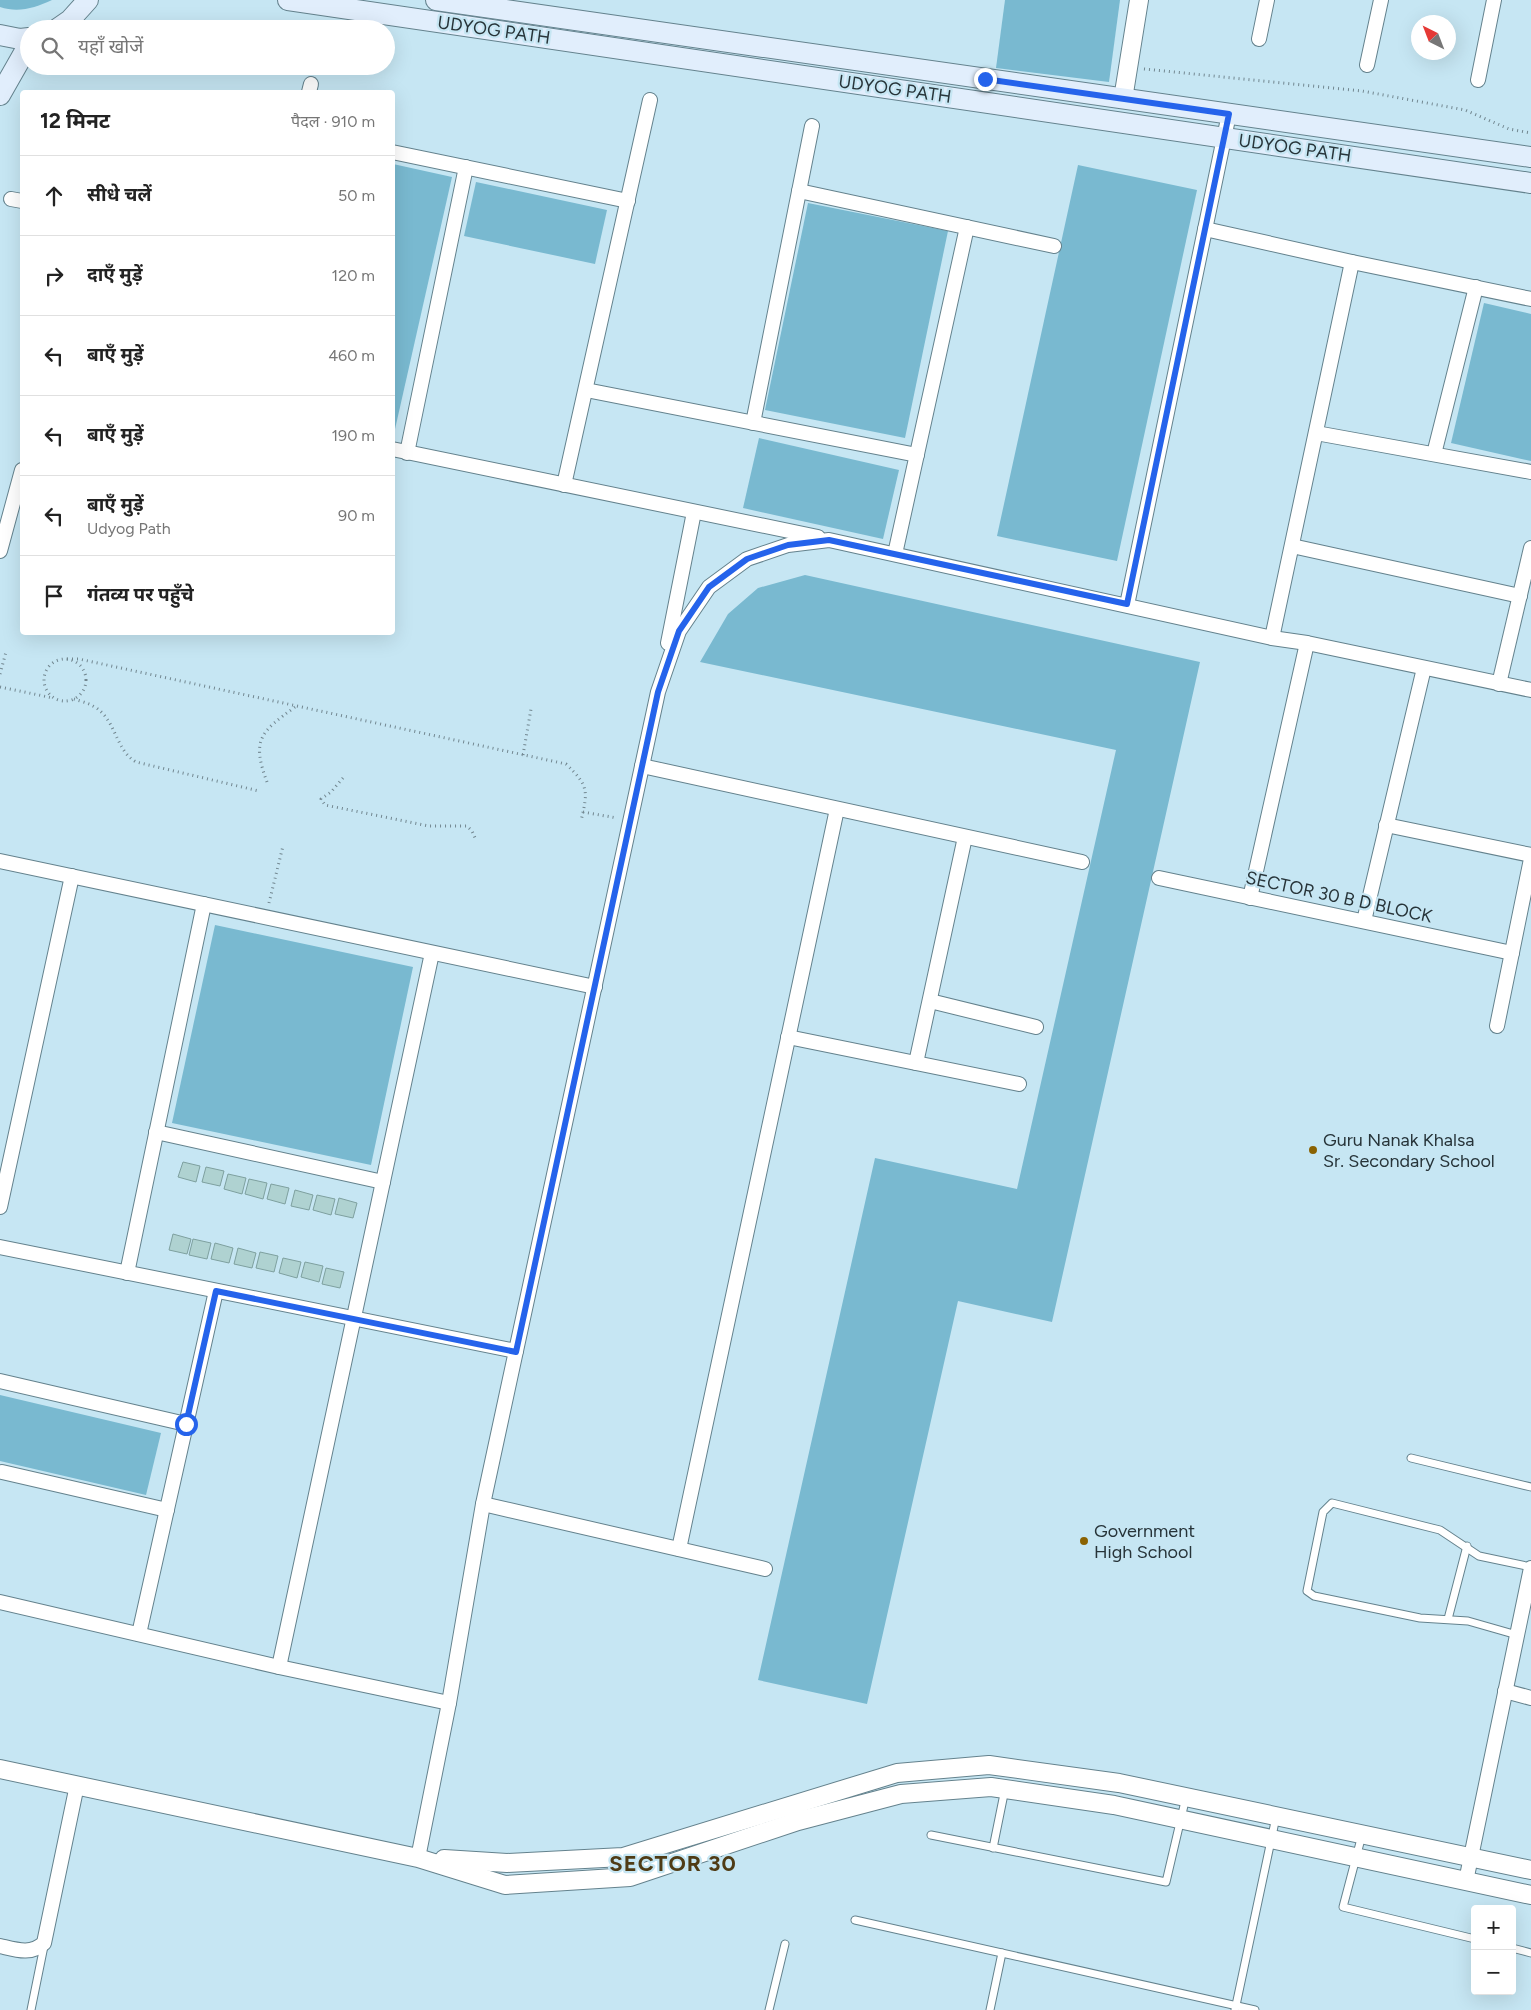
<!DOCTYPE html>
<html lang="hi">
<head>
<meta charset="utf-8">
<style>
	body { margin:0; font-family:Figtree,"Noto Sans Devanagari",sans-serif; background:#f2f2f2; color:#222 }
	.controls { position:absolute; right:15px; bottom:15px; display:grid; overflow:hidden; border-radius:5px; box-shadow:0 5px 20px #0002 }
	.controls button { width:45px; height:45px; display:grid; place-items:center; padding:0; border:0; border-bottom:1px solid #e0e0e0; background:#fff; color:#222; font:25px sans-serif }
	.compass { position:absolute; left:1411px; top:15px; width:45px; height:45px; border-radius:50%; background:#fff; box-shadow:0 5px 20px #0002; rotate:318deg }
	.stop { position:absolute; width:15px; height:15px; margin:-11px; border:4px solid #2563eb; border-radius:50%; background:#fff }
	.stop.end { background:#2563eb; border-color:#fff; box-shadow:0 1px 5px #0008 }
	.list { margin:0; padding:0; list-style:none }
	h2 { display:flex; justify-content:space-between; align-items:center; height:65px; margin:0; padding:0 20px; font-size:21px }
	h2 small { font-size:16px; font-weight:400; color:#767676 }
	.list li { display:grid; grid-template-columns:32px 1fr auto; gap:15px; align-items:center; box-sizing:border-box; height:80px; padding:0 20px; border-top:1px solid #e0e0e0 }
	.list b { display:block; font-size:19px; white-space:nowrap }
	.list p { margin:0; font-size:16px; white-space:nowrap; color:#767676 }
	.list em { font-size:16px; font-style:normal; color:#767676 }
	.icon { flex:none; width:28px; height:28px; fill:none; stroke:currentColor; stroke-width:2; stroke-linecap:round; stroke-linejoin:round }
	.map { position:relative; flex:none; width:1531px; height:2010px; overflow:hidden }
	.search { position:absolute; background:#fff; box-shadow:0 5px 20px #0002; left:20px; top:20px; width:375px; height:55px; display:flex; align-items:center; gap:12px; box-sizing:border-box; padding:0 18px; border-radius:28px; color:#767676; font-size:19px }
	.panel { position:absolute; background:#fff; box-shadow:0 5px 20px #0002; left:20px; top:90px; width:375px; height:545px; border-radius:5px }
	.map>svg:first-child { display:block }
</style>
</head>
<body>
<div class="map">
<svg width="1531" height="2010" viewBox="0 0 1531 2010">
	<rect width="100%" height="100%" fill="#c6e6f3"/>
	<!-- green -->
	<g fill="#79b9d0">
		<path d="M0,0H52C35,8 18,13 0,7Z"/>
		<polygon points="1005,0 1120,0 1109,82 996,68"/>
		<polygon points="393,164 452,177 393,438 392,437"/>
		<polygon points="1078,165 1197,190 1117,561 997,536"/>
		<polygon points="476,182 607,210 595,264 464,236"/>
		<polygon points="808,203 948,231 905,438 765,410"/>
		<polygon points="1484,303 1531,314 1531,461 1451,443"/>
		<polygon points="759,438 899,470 883,539 743,508"/>
		<polygon points="805,575 1200,662 1052,1322 958,1301 867,1704 758,1680 875,1158 1017,1189 1116,750 700,662 728,614 758,588"/>
		<polygon points="215,925 413,967 371,1165 172,1123"/>
		<polygon points="0,1395 161,1433 146,1495 0,1461"/>
	</g>
	<!-- building -->
	<g fill="#afd2d1" stroke="#7ea09f">
		<polygon points="183,1162 200,1166 196,1182 178,1177"/>
		<polygon points="206,1167 224,1171 220,1186 202,1182"/>
		<polygon points="228,1174 246,1178 242,1194 224,1189"/>
		<polygon points="249,1179 267,1183 263,1199 245,1194"/>
		<polygon points="271,1184 289,1188 285,1204 267,1199"/>
		<polygon points="295,1190 313,1195 309,1210 291,1206"/>
		<polygon points="317,1195 335,1199 331,1215 313,1210"/>
		<polygon points="339,1198 357,1203 353,1218 335,1214"/>
		<polygon points="173,1234 191,1239 187,1254 169,1250"/>
		<polygon points="193,1239 211,1243 207,1259 189,1255"/>
		<polygon points="215,1243 233,1248 229,1263 211,1259"/>
		<polygon points="238,1248 256,1253 252,1268 234,1264"/>
		<polygon points="260,1252 278,1256 274,1272 256,1268"/>
		<polygon points="283,1258 301,1262 297,1278 279,1273"/>
		<polygon points="305,1262 323,1266 319,1282 301,1277"/>
		<polygon points="326,1268 344,1272 340,1288 322,1284"/>
	</g>
	<g fill="none" stroke-linecap="round" stroke-linejoin="round">
		<!-- service casing -->
		<g stroke="#64828d" stroke-width="9">
			<g id="service">
				<polyline points="1411,1458 1531,1487"/>
				<polyline points="1448,1619 1467,1546"/>
				<polyline points="1517,1635 1468,1621 1420,1618 1314,1596 1307,1591 1323,1512 1332,1503 1440,1530 1479,1556 1531,1567"/>
				<polyline points="931,1835 1166,1882 1186,1797"/>
				<polyline points="1362,1835 1343,1907 1475,1939"/>
				<polyline points="993,1848 1005,1789"/>
				<polyline points="855,1920 1255,2010"/>
				<polyline points="1512,1948 1531,1953"/>
				<polyline points="31,2010 44,1946"/>
				<polyline points="769,2010 785,1944"/>
				<polyline points="990,2010 1002,1953"/>
				<polyline points="1235,2010 1276,1817"/>
			</g>
		</g>
		<!-- minor casing -->
		<g stroke="#64828d" stroke-width="16">
			<g id="minor">
				<polyline points="1259,39 1267,0"/>
				<polyline points="1367,65 1381,0"/>
				<polyline points="1478,80 1494,0"/>
				<polyline points="309,92 311,84"/>
				<polyline points="392,152 628,201"/>
				<polyline points="799,191 1054,246"/>
				<polyline points="11,199 22,201"/>
				<polyline points="1205,229 1352,262 1531,299"/>
				<polyline points="586,390 917,455"/>
				<polyline points="753,423 812,126"/>
				<polyline points="1316,433 1531,472"/>
				<polyline points="392,449 818,537"/>
				<polyline points="407,453 466,167"/>
				<polyline points="1434,454 1476,287"/>
				<polyline points="564,485 650,100"/>
				<polyline points="1292,546 1520,596"/>
				<polyline points="0,551 22,470"/>
				<polyline points="895,554 967,227"/>
				<polyline points="1127,605 1229,114"/>
				<polyline points="1272,638 1352,262"/>
				<polyline points="668,643 694,512"/>
				<polyline points="1499,684 1531,548"/>
				<polyline points="642,766 1082,862"/>
				<polyline points="1386,825 1531,855"/>
				<polyline points="0,861 595,987"/>
				<polyline points="1159,878 1512,953"/>
				<polyline points="1250,898 1307,643"/>
				<polyline points="1364,921 1424,668"/>
				<polyline points="930,1001 1036,1027"/>
				<polyline points="1497,1026 1531,859"/>
				<polyline points="788,1037 1019,1084"/>
				<polyline points="916,1063 965,837"/>
				<polyline points="156,1132 383,1182"/>
				<polyline points="0,1207 72,876"/>
				<polyline points="0,1247 516,1351"/>
				<polyline points="127,1273 204,904"/>
				<polyline points="0,1381 186,1424"/>
				<polyline points="2,1472 167,1510"/>
				<polyline points="483,1504 765,1569"/>
				<polyline points="679,1549 837,809"/>
				<polyline points="0,1602 279,1667 449,1703"/>
				<polyline points="139,1634 216,1291"/>
				<polyline points="279,1667 432,953"/>
				<polyline points="1505,1691 1531,1698"/>
				<polyline points="418,1858 449,1703 483,1504 658,692 679,631 709,587 747,559 788,545 829,540 1272,638 1307,643 1531,690"/>
				<polyline points="1466,1881 1531,1568"/>
				<path d="M0,1946C17,1950 31,1955 44,1943L77,1785"/>
			</g>
		</g>
		<!-- tertiary casing -->
		<g stroke="#64828d" stroke-width="20">
			<g id="tertiary">
				<polyline points="1123,99 1139,0"/>
				<polyline points="0,1769 418,1858 505,1885 630,1877 798,1821 901,1794 991,1787 1114,1805 1531,1895"/>
				<polyline points="444,1859 507,1863 623,1857 897,1773 989,1765 1119,1783 1531,1870"/>
			</g>
		</g>
		<!-- secondary casing -->
		<g stroke="#64828d" stroke-width="22">
			<g id="secondary">
				<polyline points="288,0 1531,183"/>
				<polyline points="436,0 1531,157"/>
				<polyline points="57,29 70,20 88,0"/>
				<polyline points="0,35 20,39 29,38"/>
				<polyline points="0,95 29,44"/>
			</g>
		</g>
		<!-- path -->
		<g stroke="#728790" stroke-width="3" stroke-dasharray="1 4" stroke-linecap="butt">
			<polyline points="1144,69 1362,91 1465,110 1509,129 1531,133"/>
			<path d="M67,659H79L566,764C589,786 588,791 581,821"/>
			<circle cx="65" cy="680" r="21"/>
			<polyline points="0,674 6,652"/>
			<polyline points="0,687 53,698"/>
			<path d="M74,699C80,701 88,703 93,706C117,719 114,749 136,762L259,791"/>
			<polyline points="523,755 531,709"/>
			<polyline points="343,778 331,792 321,799 325,805 429,826 467,826 472,831 476,840"/>
			<path d="M267,782C251,739 261,732 295,707"/>
			<polyline points="583,812 617,818"/>
			<polyline points="269,903 283,846"/>
		</g>
		<!-- service -->
		<use href="#service" stroke="#fff" stroke-width="7"/>
		<!-- minor -->
		<use href="#minor" stroke="#fff" stroke-width="14"/>
		<!-- tertiary -->
		<use href="#tertiary" stroke="#fff" stroke-width="18"/>
		<!-- secondary -->
		<use href="#secondary" stroke="#e1eefc" stroke-width="20"/>
	</g>
	<g fill="none" stroke-linecap="round" stroke-linejoin="round">
		<!-- route -->
		<polyline stroke="#2563eb" stroke-width="6" points="186,1424 216,1291 516,1352 658,692 679,631 709,587 747,559 788,545 829,540 1127,604 1229,114 985,79"/>
	</g>
	<!-- markers -->
	<g fill="#8a6202" stroke="#c6e6f3" stroke-width="2">
		<circle cx="1313" cy="1150" r="5"/>
		<circle cx="1084" cy="1541" r="5"/>
	</g>
	<g text-anchor="middle" dominant-baseline="central" stroke-width="4.5" stroke-linejoin="round" paint-order="stroke">
		<!-- street labels -->
		<g font-size="18" fill="#273439" stroke="#c6e6f3">
			<text transform="translate(494 30) rotate(8)">UDYOG PATH</text>
			<text transform="translate(895 89) rotate(8)">UDYOG PATH</text>
			<text transform="translate(1295 148) rotate(8)">UDYOG PATH</text>
			<text transform="translate(1339 897) rotate(12)">SECTOR 30 B D BLOCK</text>
		</g>
		<!-- poi labels -->
		<g font-size="18" fill="#273439" stroke="#c6e6f3" text-anchor="start">
			<text x="1323" y="1140">Guru Nanak Khalsa<tspan x="1323" dy="21">Sr. Secondary School</tspan></text>
			<text x="1094" y="1531">Government<tspan x="1094" dy="21">High School</tspan></text>
		</g>
		<!-- district labels -->
		<g font-size="22" font-weight="bold" letter-spacing="1" fill="#4f3b15" stroke="#c6e6f3">
			<text x="673" y="1863">SECTOR 30</text>
		</g>
	</g>
</svg>
<div class="controls">
<button>+</button>
<button>−</button>
</div>
<svg class="compass" viewBox="-18 -18 36 36"><path d="M0-13l5 13h-10z" fill="#e53935"/><path d="M0 13l5-13h-10z" fill="#767676"/></svg>
<div class="stop" style="left:186px;top:1424px"></div>
<div class="stop end" style="left:985px;top:79px"></div>
<div class="search"><svg class="icon" aria-label="search" viewBox="0 0 24 24"><circle cx="10" cy="10" r="6"/><path d="M15 15l6 6"/></svg>यहाँ खोजें</div>
<section class="panel">
<h2>12 मिनट<small>पैदल · 910 m</small></h2>
<ul class="list">
<li><svg class="icon" aria-label="ahead" viewBox="0 0 24 24"><path d="M12 20V5M6 11l6-6 6 6"/></svg><div><b>सीधे चलें</b></div><em>50 m</em></li>
<li><svg class="icon" aria-label="right" viewBox="0 0 24 24"><path d="M7 20v-9h11M14 6l5 5-5 5"/></svg><div><b>दाएँ मुड़ें</b></div><em>120 m</em></li>
<li><svg class="icon" aria-label="left" viewBox="0 0 24 24"><path d="M17 20v-9H6M10 6l-5 5 5 5"/></svg><div><b>बाएँ मुड़ें</b></div><em>460 m</em></li>
<li><svg class="icon" aria-label="left" viewBox="0 0 24 24"><path d="M17 20v-9H6M10 6l-5 5 5 5"/></svg><div><b>बाएँ मुड़ें</b></div><em>190 m</em></li>
<li><svg class="icon" aria-label="left" viewBox="0 0 24 24"><path d="M17 20v-9H6M10 6l-5 5 5 5"/></svg><div><b>बाएँ मुड़ें</b><p>Udyog Path</p></div><em>90 m</em></li>
<li><svg class="icon" aria-label="arrive" viewBox="0 0 24 24"><path d="M6 21V4h12l-3 4 3 4H6"/></svg><div><b>गंतव्य पर पहुँचे</b></div></li>
</ul>
</section>
</div>
</body>
</html>
